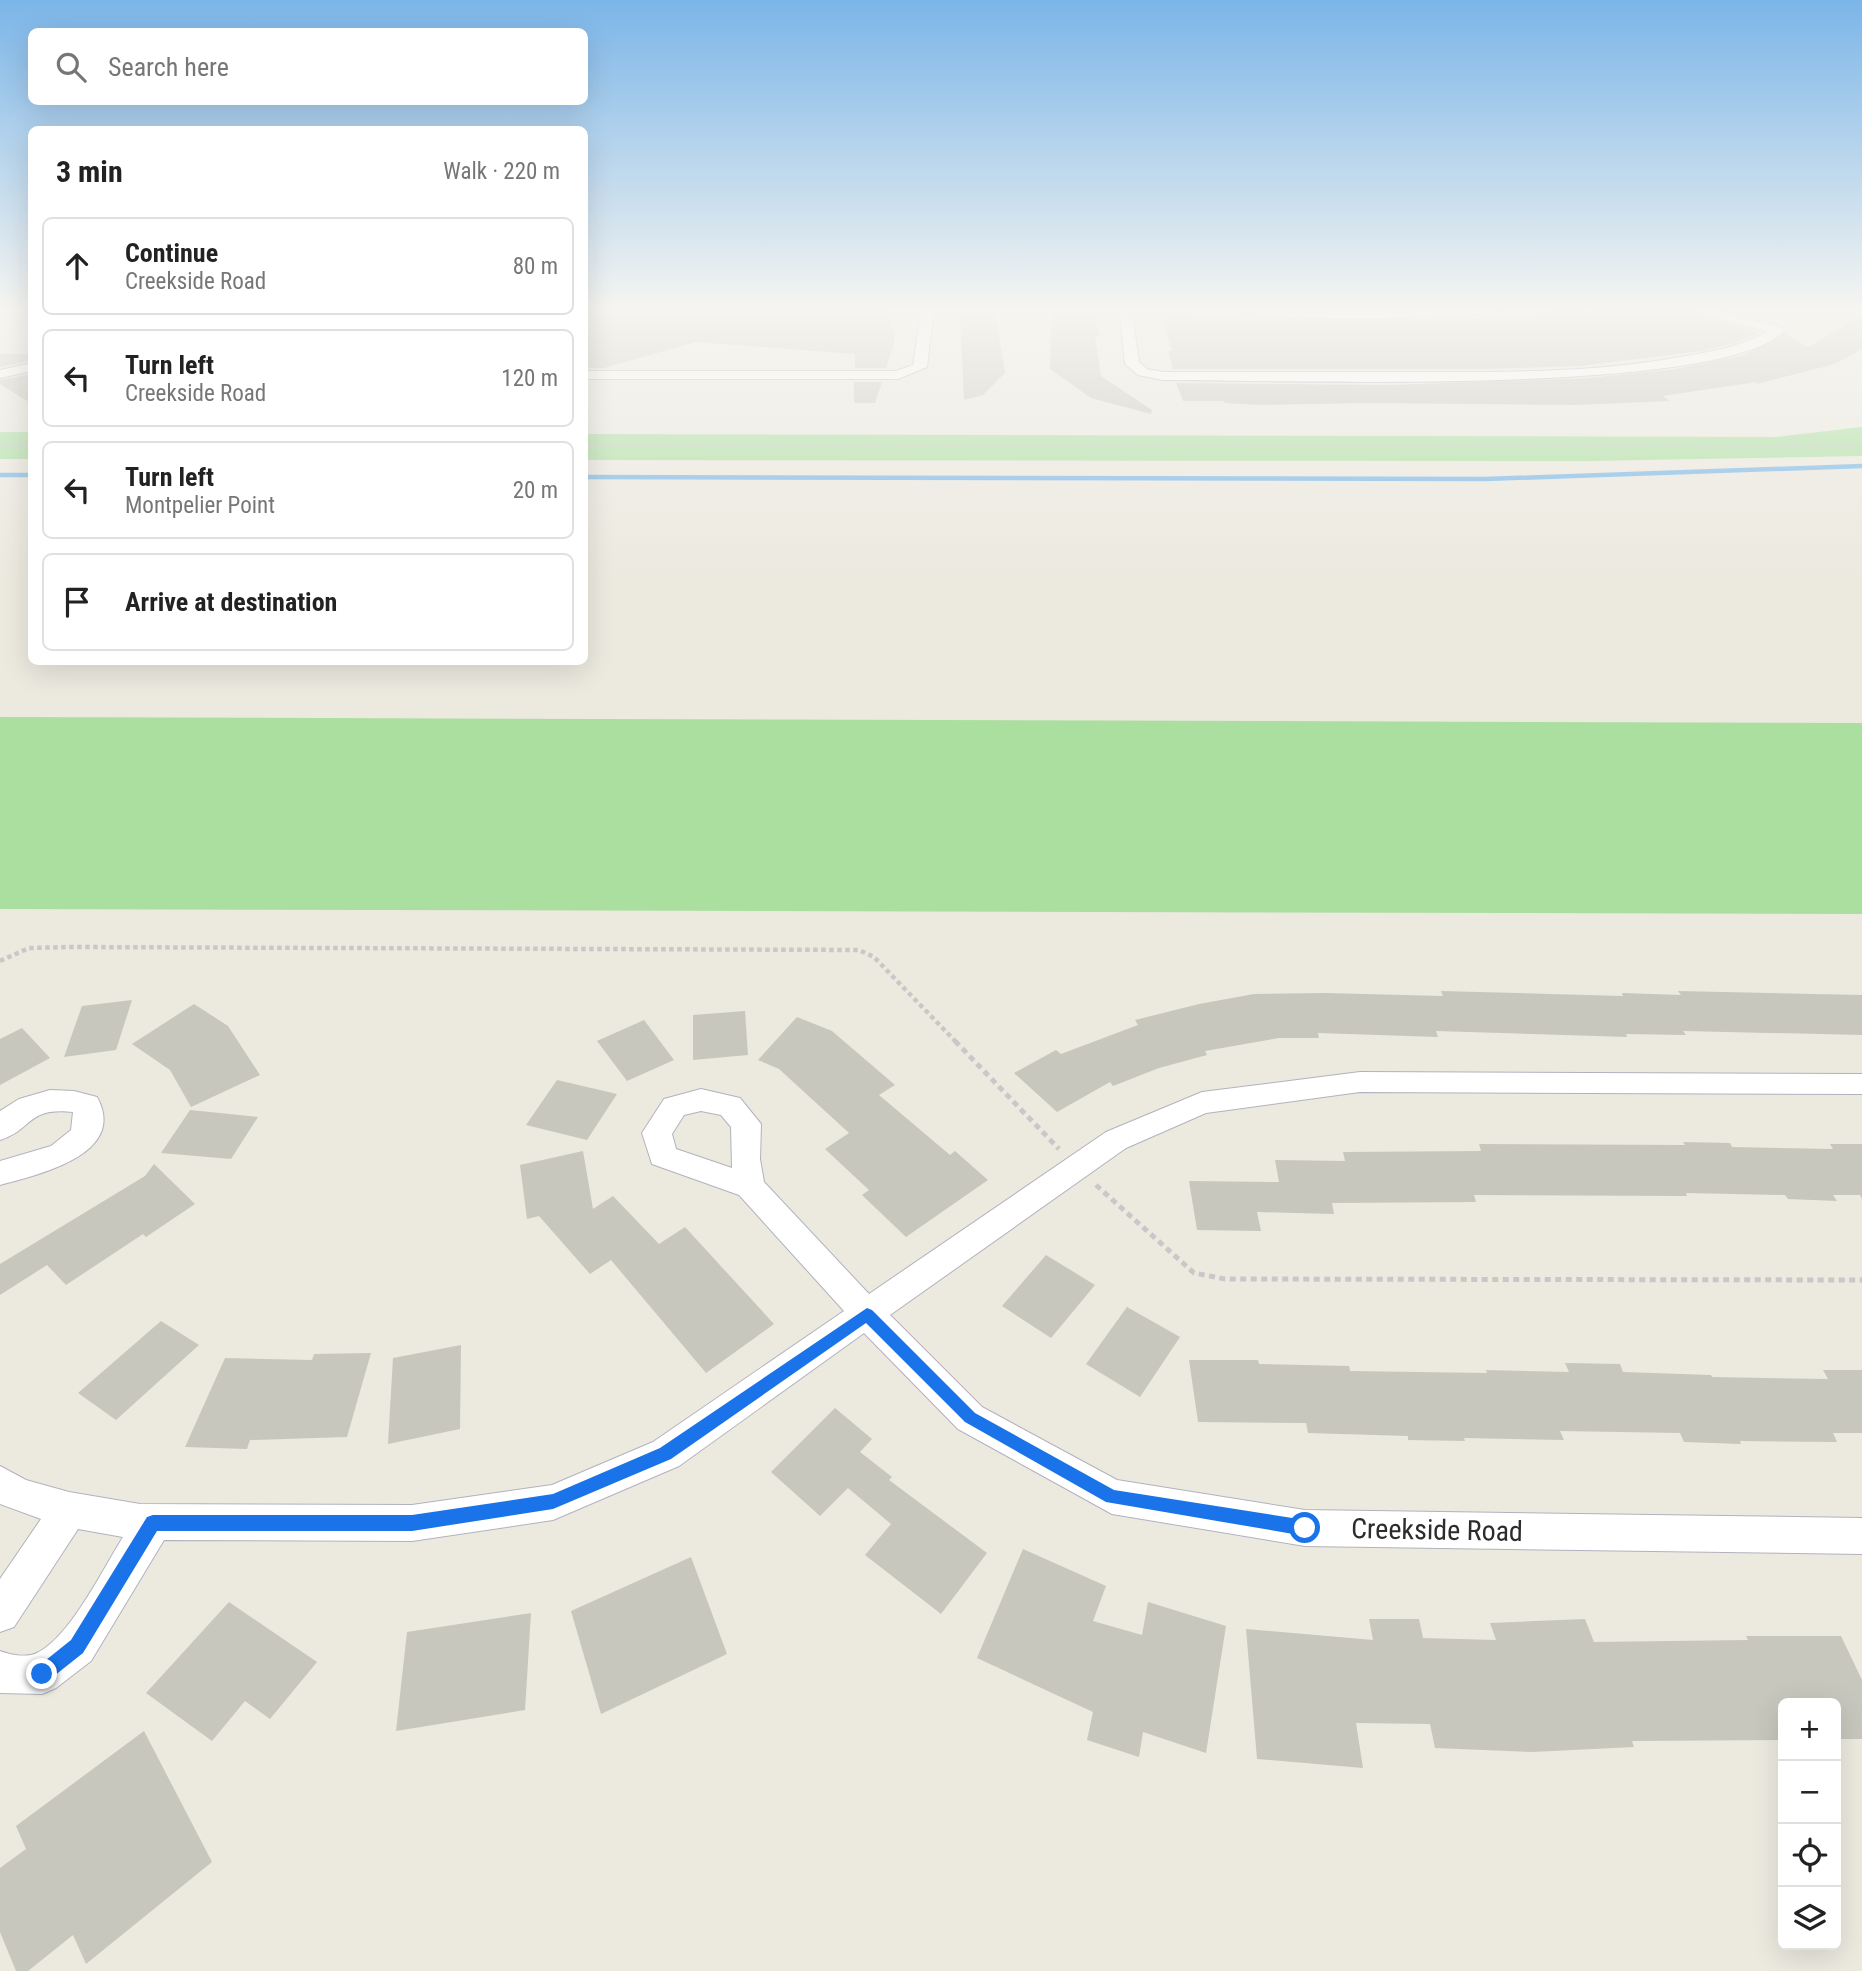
<!DOCTYPE html>
<html lang="en">
<head>
<meta charset="utf-8">
<style>
	body { margin:0; font-family:"Roboto Condensed",sans-serif; background:#f6f6f6; color:#222 }
	.controls { position:absolute; right:21px; bottom:21px; display:grid; overflow:hidden; border-radius:10px; box-shadow:0 7px 28px #0002 }
	.controls button { width:63px; height:63px; display:grid; place-items:center; padding:0; border:0; border-bottom:2px solid #e0e0e0; background:#fff; color:#222; font:35px sans-serif }
	.stop { position:absolute; width:21px; height:21px; margin:-16px; border:5px solid #1a73e8; border-radius:50%; background:#fff }
	.stop.end { background:#1a73e8; border-color:#fff; box-shadow:0 2px 7px #0008 }
	.list { margin:0; padding:0; list-style:none }
	h2 { display:flex; justify-content:space-between; align-items:center; height:91px; margin:0; padding:0 28px; font-size:30px }
	h2 small { font-size:23px; font-weight:400; color:#767676 }
	.list li { display:grid; grid-template-columns:46px 1fr auto; gap:21px; align-items:center; box-sizing:border-box; height:98px; margin:0 14px 14px; padding:0 14px; border:2px solid #e0e0e0; border-radius:10px }
	.list b { display:block; font-size:26px; white-space:nowrap }
	.list p { margin:0; font-size:23px; white-space:nowrap; color:#767676 }
	.list em { font-size:23px; font-style:normal; color:#767676 }
	.icon { flex:none; width:38px; height:38px; fill:none; stroke:currentColor; stroke-width:2; stroke-linecap:round; stroke-linejoin:round }
	.map { position:relative; flex:none; width:1862px; height:1971px; overflow:hidden }
	.search { position:absolute; background:#fff; box-shadow:0 7px 28px #0002; left:28px; top:28px; width:560px; height:77px; display:flex; align-items:center; gap:18px; box-sizing:border-box; padding:0 24px; border-radius:10px; color:#767676; font-size:26px }
	.panel { position:absolute; background:#fff; box-shadow:0 7px 28px #0002; left:28px; top:126px; width:560px; height:539px; border-radius:10px }
	.map>svg:first-child { display:block }
</style>
</head>
<body>
<div class="map">
<svg width="1862" height="1971" viewBox="0 0 1862 1971">
	<rect width="100%" height="100%" fill="#ece9df"/>
	<!-- green -->
	<g fill="#aadf9f">
		<polygon points="1862,427 1862,456 1589,461 584,460 585,434 1776,437"/>
		<rect x="0" y="432" width="31" height="27"/>
		<polygon points="0,717 1862,723 1862,914 0,909"/>
	</g>
	<g fill="none" stroke-linecap="round" stroke-linejoin="round">
		<!-- stream -->
		<g stroke="#79b7e8" stroke-width="4.5">
			<polyline points="0,475 32,475"/>
			<polyline points="584,477 1485,479 1862,466"/>
		</g>
	</g>
	<!-- building -->
	<g fill="#c8c7bd">
		<polygon points="584,307 888,310 886,320 892,320 890,329 895,329 894,343 886,368 855,368 855,354 696,342 604,368 584,368"/>
		<polygon points="1559,307 1590,313 1603,307 1680,307 1760,333 1735,343 1702,351 1581,366 1481,369 1173,369 1168,351 1172,351 1160,312 1196,313 1197,317 1288,321 1424,321 1544,314"/>
		<polygon points="960,312 995,312 1005,373 983,395 964,400"/>
		<polygon points="1052,312 1093,312 1100,336 1095,336 1101,376 1152,410 1151,414 1091,398 1050,369"/>
		<polygon points="1862,316 1862,349 1835,364 1757,384 1756,382 1663,396 1670,401 1575,405 1367,403 1260,405 1225,403 1224,401 1183,401 1176,383 1390,385 1588,378 1676,369 1744,355 1785,333 1808,347"/>
		<polygon points="0,354 32,354 32,360 0,367"/>
		<polygon points="32,374 32,404 0,384 0,380"/>
		<polygon points="854,382 882,382 875,403 854,403"/>
		<polygon points="1441,991 1623,996 1622,993 1681,995 1678,991 1862,995 1862,1035 1683,1031 1686,1035 1626,1034 1627,1037 1436,1031 1438,1037 1318,1033 1319,1038 1279,1038 1205,1051 1207,1055 1159,1068 1113,1086 1110,1082 1057,1112 1014,1073 1056,1050 1061,1054 1138,1025 1135,1020 1199,1004 1254,994 1324,993 1443,996"/>
		<polygon points="132,1000 116,1050 64,1057 82,1006"/>
		<polygon points="194,1004 228,1026 260,1075 191,1107 170,1070 132,1044"/>
		<polygon points="745,1011 748,1055 693,1060 693,1015"/>
		<polygon points="797,1017 832,1031 895,1085 879,1095 950,1155 955,1151 988,1180 906,1237 862,1195 869,1190 825,1149 849,1133 779,1069 758,1060"/>
		<polygon points="644,1020 674,1060 627,1081 597,1041"/>
		<polygon points="22,1028 50,1058 0,1085 0,1039"/>
		<polygon points="557,1080 617,1094 587,1140 526,1125"/>
		<polygon points="190,1110 258,1117 231,1159 161,1153"/>
		<polygon points="1683,1142 1730,1143 1732,1147 1833,1149 1830,1144 1862,1144 1862,1199 1860,1195 1833,1195 1837,1201 1788,1199 1785,1195 1686,1193 1687,1196 1474,1195 1476,1202 1332,1203 1334,1214 1257,1212 1261,1231 1197,1230 1189,1181 1279,1182 1275,1160 1345,1161 1343,1152 1481,1151 1479,1144 1685,1145"/>
		<polygon points="583,1151 593,1209 613,1196 659,1244 685,1227 774,1324 706,1373 611,1260 590,1274 539,1216 527,1219 520,1165"/>
		<polygon points="154,1164 195,1204 146,1237 143,1234 66,1285 47,1265 0,1295 0,1264 145,1176"/>
		<polygon points="1046,1255 1095,1285 1051,1338 1002,1306"/>
		<polygon points="1127,1307 1180,1337 1140,1397 1086,1364"/>
		<polygon points="161,1321 199,1345 116,1420 78,1393"/>
		<polygon points="461,1345 460,1429 388,1444 393,1358"/>
		<polygon points="371,1353 347,1437 250,1440 247,1449 185,1447 225,1358 312,1360 314,1354"/>
		<polygon points="1189,1360 1258,1360 1259,1364 1349,1366 1350,1371 1487,1373 1486,1370 1569,1372 1565,1363 1620,1364 1623,1372 1711,1375 1712,1377 1828,1379 1823,1370 1862,1370 1862,1433 1833,1433 1837,1442 1740,1441 1741,1444 1684,1442 1680,1433 1560,1431 1564,1440 1464,1438 1465,1441 1408,1440 1408,1436 1308,1433 1306,1423 1198,1422"/>
		<polygon points="835,1408 872,1439 860,1452 892,1477 889,1480 987,1553 941,1614 865,1555 891,1524 848,1488 820,1516 771,1472"/>
		<polygon points="1023,1549 1106,1586 1093,1621 1142,1635 1148,1602 1226,1626 1206,1753 1143,1732 1139,1757 1087,1740 1093,1712 977,1658"/>
		<polygon points="691,1557 727,1654 601,1714 571,1611"/>
		<polygon points="229,1602 317,1662 270,1719 245,1701 212,1741 146,1693"/>
		<polygon points="531,1613 525,1710 396,1731 407,1632"/>
		<polygon points="1369,1619 1419,1619 1423,1638 1496,1640 1490,1623 1585,1619 1594,1642 1748,1640 1746,1636 1841,1636 1862,1680 1862,1739 1836,1739 1836,1703 1783,1703 1783,1740 1632,1741 1634,1747 1532,1752 1435,1748 1430,1724 1356,1723 1363,1768 1257,1759 1246,1629 1373,1640"/>
		<polygon points="144,1731 212,1862 86,1964 73,1935 28,1971 16,1971 0,1932 0,1868 26,1849 16,1826"/>
	</g>
	<g fill="none" stroke-linecap="round" stroke-linejoin="round">
		<!-- minor casing -->
		<g stroke="#b2b2be" stroke-width="2">
			<g id="minor">
				<polygon points="922,307 934,307 927,367 898,379 584,379 584,371 896,371 913,365"/>
				<path d="M1119,307H1131L1139,362L1147,369L1163,372C1247,372 1330,372 1414,372C1503,372 1593,373 1680,357C1710,352 1740,347 1767,332L1682,307H1704L1783,328L1784,331C1722,397 1269,380 1163,380L1138,375L1125,364Z"/>
				<path d="M1233,307L1283,310L1507,307C1486,322 1304,320 1269,317C1257,316 1243,314 1233,307Z"/>
				<path d="M1775,307H1824V311C1812,320 1787,316 1775,307Z"/>
				<polygon points="32,363 32,371 0,378 0,370"/>
				<path d="M1360,1072L1862,1074V1094L1360,1092L1206,1113L1126,1148L890,1315L982,1407L1117,1480L1305,1510L1862,1518V1554L1305,1546L1112,1514L958,1429L864,1333L679,1466L553,1520L412,1541L164,1540L91,1661L56,1688L42,1694L0,1693V1651C10,1655 27,1658 37,1653C70,1637 103,1569 123,1537L78,1529L14,1627L0,1632V1579L41,1519L0,1504V1466L26,1480L69,1492L140,1504L412,1505L552,1485L653,1442L844,1311L739,1195L652,1164L642,1133L664,1099L701,1089L740,1098L761,1124L760,1159L764,1182L869,1294L1106,1132L1202,1092ZM701,1111L721,1115L731,1127L732,1168L676,1149L672,1134L684,1115Z"/>
				<path d="M50,1090L74,1091L97,1097C129,1155 36,1175 0,1185V1161L51,1146L71,1130L73,1112C26,1107 33,1130 0,1140V1111L19,1099Z"/>
			</g>
		</g>
		<!-- path-far2 -->
		<g stroke="#c8c8c8" stroke-width="2.5" stroke-dasharray="2.5 2" stroke-linecap="butt">
			<polyline points="0,446 32,446"/>
			<polyline points="584,446 1862,447"/>
		</g>
		<!-- path-far1 -->
		<polyline stroke="#c8c8c8" stroke-width="4.5" stroke-dasharray="4.5 3.5" stroke-linecap="butt" points="0,961 29,948 70,947 859,950 874,957 957,1043"/>
		<!-- path -->
		<g stroke="#c8c8c8" stroke-width="5" stroke-dasharray="6 4.5" stroke-linecap="butt">
			<polyline points="955,1041 1059,1149"/>
			<polyline points="1096,1185 1194,1273 1225,1279 1862,1280"/>
		</g>
		<!-- minor -->
		<use href="#minor" fill="#fff" fill-rule="evenodd"/>
	</g>
	<!-- sky -->
	<linearGradient id="sky" x2="0" y2="1"><stop stop-color="#7bb5e8"/><stop offset="0.53" stop-color="#f6f5f1"/><stop offset="1" stop-color="#f6f5f1" stop-opacity="0"/></linearGradient>
	<rect width="1862" height="583" fill="url(#sky)"/>
	<!-- route -->
	<polygon fill="#1a73e8" points="867,1308 872,1310 975,1413 1114,1490 1305,1520 1310,1523 1313,1528 1310,1534 1305,1536 1106,1502 965,1422 866,1323 671,1459 553,1509 412,1531 157,1531 83,1653 49,1680 42,1683 36,1680 34,1674 36,1668 71,1640 147,1517 153,1515 412,1515 553,1494 660,1448"/>
	<g text-anchor="middle" dominant-baseline="central" stroke-width="5" stroke-linejoin="round" paint-order="stroke">
		<!-- near-street labels -->
		<g font-size="28" fill="#2c2c2c" stroke="#fff">
			<text transform="translate(1437 1530) rotate(1)">Creekside Road</text>
		</g>
	</g>
</svg>
<div class="controls">
<button>+</button>
<button>−</button>
<button><svg class="icon" aria-label="locate" viewBox="0 0 24 24"><circle cx="12" cy="12" r="6"/><path d="M12 2v4M12 18v4M2 12h4M18 12h4"/></svg></button>
<button><svg class="icon" aria-label="layers" viewBox="0 0 24 24"><path d="M12 4l9 5-9 5-9-5zM3 14l9 5 9-5"/></svg></button>
</div>
<div class="stop" style="left:1305px;top:1528px"></div>
<div class="stop end" style="left:42px;top:1674px"></div>
<div class="search"><svg class="icon" aria-label="search" viewBox="0 0 24 24"><circle cx="10" cy="10" r="6"/><path d="M15 15l6 6"/></svg>Search here</div>
<section class="panel">
<h2>3 min<small>Walk · 220 m</small></h2>
<ul class="list">
<li><svg class="icon" aria-label="ahead" viewBox="0 0 24 24"><path d="M12 20V5M6 11l6-6 6 6"/></svg><div><b>Continue</b><p>Creekside Road</p></div><em>80 m</em></li>
<li><svg class="icon" aria-label="left" viewBox="0 0 24 24"><path d="M17 20v-9H6M10 6l-5 5 5 5"/></svg><div><b>Turn left</b><p>Creekside Road</p></div><em>120 m</em></li>
<li><svg class="icon" aria-label="left" viewBox="0 0 24 24"><path d="M17 20v-9H6M10 6l-5 5 5 5"/></svg><div><b>Turn left</b><p>Montpelier Point</p></div><em>20 m</em></li>
<li><svg class="icon" aria-label="arrive" viewBox="0 0 24 24"><path d="M6 21V4h12l-3 4 3 4H6"/></svg><div><b>Arrive at destination</b></div></li>
</ul>
</section>
</div>
</body>
</html>
